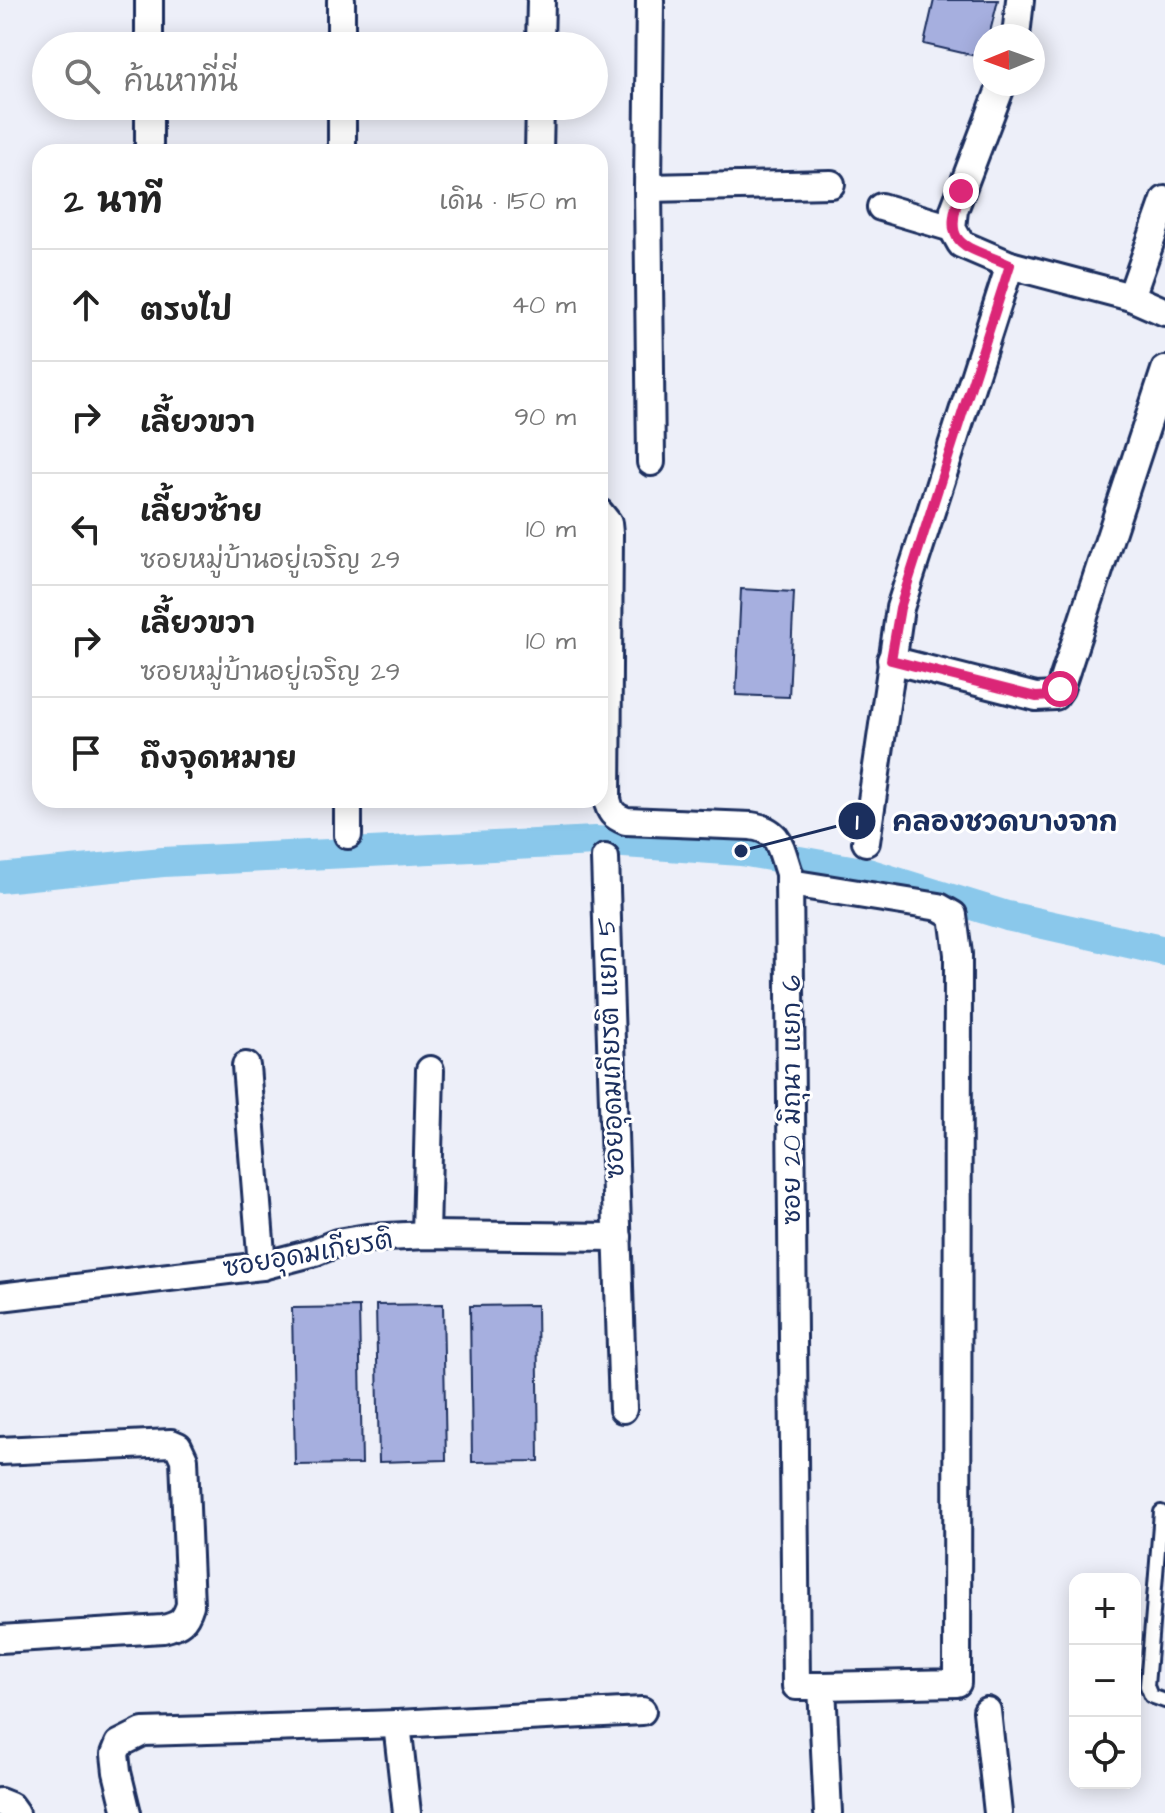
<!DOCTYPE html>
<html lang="th">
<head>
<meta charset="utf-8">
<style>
	body { margin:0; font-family:"Architects Daughter","Playpen Sans Thai",sans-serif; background:#f2f2f2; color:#222 }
	.controls { position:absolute; right:24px; bottom:24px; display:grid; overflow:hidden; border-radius:16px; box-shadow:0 4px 20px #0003 }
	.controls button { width:72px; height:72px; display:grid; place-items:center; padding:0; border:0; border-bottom:2px solid #e0e0e0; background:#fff; color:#222; font:40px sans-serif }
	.compass { position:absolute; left:973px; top:24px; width:72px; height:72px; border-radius:50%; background:#fff; box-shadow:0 4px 20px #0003; rotate:269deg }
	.stop { position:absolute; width:24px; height:24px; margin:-18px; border:6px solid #db2777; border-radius:50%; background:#fff }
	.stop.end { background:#db2777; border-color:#fff; box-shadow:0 2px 8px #0008 }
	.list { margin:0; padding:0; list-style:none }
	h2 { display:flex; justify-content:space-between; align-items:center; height:104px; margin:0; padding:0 32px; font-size:34px }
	h2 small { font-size:26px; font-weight:400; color:#767676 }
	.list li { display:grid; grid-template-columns:52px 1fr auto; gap:24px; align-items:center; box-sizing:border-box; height:112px; padding:0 32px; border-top:2px solid #e0e0e0 }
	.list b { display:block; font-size:30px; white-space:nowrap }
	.list p { margin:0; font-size:26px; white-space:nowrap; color:#767676 }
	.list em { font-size:26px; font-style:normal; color:#767676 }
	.icon { flex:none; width:44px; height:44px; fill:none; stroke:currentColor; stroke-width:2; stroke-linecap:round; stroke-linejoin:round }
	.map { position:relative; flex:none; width:1165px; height:1813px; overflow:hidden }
	.search { position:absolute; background:#fff; box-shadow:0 4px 20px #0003; left:32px; top:32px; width:576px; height:88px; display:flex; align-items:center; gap:20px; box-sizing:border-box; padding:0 28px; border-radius:44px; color:#767676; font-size:30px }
	.panel { position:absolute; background:#fff; box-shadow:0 4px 20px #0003; left:32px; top:144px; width:576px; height:664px; border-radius:24px }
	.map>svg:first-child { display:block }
</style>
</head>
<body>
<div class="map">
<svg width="1165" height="1813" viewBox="0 0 1165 1813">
	<rect width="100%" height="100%" fill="#edeff9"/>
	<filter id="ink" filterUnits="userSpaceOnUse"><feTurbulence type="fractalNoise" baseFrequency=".0125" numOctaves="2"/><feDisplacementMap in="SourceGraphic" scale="16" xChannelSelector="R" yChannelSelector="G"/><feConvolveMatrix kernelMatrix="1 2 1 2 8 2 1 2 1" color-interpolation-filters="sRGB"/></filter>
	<g filter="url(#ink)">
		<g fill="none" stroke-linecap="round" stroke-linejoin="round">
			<!-- canal -->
			<polyline stroke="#8ac8eb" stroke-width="30" points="0,878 163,862 595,841 741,851 868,873 1007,916 1165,951"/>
		</g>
		<!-- building -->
		<g fill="#a6afdf" stroke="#1b2f5e" stroke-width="2">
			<polygon points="934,0 998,0 989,36 985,36 984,58 924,44"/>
			<polygon points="741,589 794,592 789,697 736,695"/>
			<polygon points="443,1304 446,1460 379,1462 376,1305"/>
			<polygon points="537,1305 539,1461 472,1462 470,1306"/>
			<polygon points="359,1307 362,1464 295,1465 292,1308"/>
		</g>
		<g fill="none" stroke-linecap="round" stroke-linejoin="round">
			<!-- lane casing -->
			<g stroke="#1b2f5e" stroke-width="18">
				<polyline id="lane" points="1161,1512 1147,1686 1151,1696 1165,1701"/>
			</g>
			<!-- street casing -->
			<g stroke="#1b2f5e" stroke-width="32">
				<g id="street">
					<polyline points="149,0 149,46"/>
					<polyline points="341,0 341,46"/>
					<polyline points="650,0 648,188 651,462"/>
					<polyline points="1016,36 1020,0"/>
					<polyline points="540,46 541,0"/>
					<polyline points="1002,84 954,210 952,228 961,244 1010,265 1131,297 1165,312"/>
					<polyline points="149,106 149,152"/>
					<polyline points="342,106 342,152"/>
					<polyline points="539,152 540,106"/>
					<polyline points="648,188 831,184"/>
					<polyline points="881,207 952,228"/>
					<polyline points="1131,297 1165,200"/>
					<path d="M600,513L608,523L609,533L607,799C610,812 613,816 626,821L751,826C781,830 780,848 789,873L796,1686H822L828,1813"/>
					<polyline points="891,660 1036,697 1055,696 1060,689 1165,370"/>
					<polyline points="348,800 348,835"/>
					<polyline points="866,842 900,608 1010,265"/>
					<polyline points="605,858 623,1409"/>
					<polyline points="790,883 939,907 953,915 958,954 957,1683 822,1686"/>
					<polyline points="246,1066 262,1266"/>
					<polyline points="426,1235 430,1070"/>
					<polyline points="0,1297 262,1266 315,1252 337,1243 367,1238 426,1235 618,1237"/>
					<path d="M0,1451L171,1443L178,1446L184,1459L190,1605C185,1621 180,1625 163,1629L0,1639"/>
					<polyline points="987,1711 998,1813"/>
					<polyline points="397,1724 407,1813"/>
					<polyline points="0,1802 10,1806 15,1813"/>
					<polyline points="127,1813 117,1772 115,1754 119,1744 143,1732 397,1724 642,1711"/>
				</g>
			</g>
			<!-- lane -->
			<use href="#lane" stroke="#fff" stroke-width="12"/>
			<!-- street -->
			<use href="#street" stroke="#fff" stroke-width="26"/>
		</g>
	</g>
	<g fill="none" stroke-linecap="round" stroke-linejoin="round" filter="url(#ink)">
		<!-- route -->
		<path stroke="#db2777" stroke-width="10" d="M961,191C940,248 965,245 1010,265L909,579L900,608L891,660L1036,697L1055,696L1060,689"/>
	</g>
	<g text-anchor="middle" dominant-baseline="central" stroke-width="6" stroke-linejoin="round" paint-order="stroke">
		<!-- street labels -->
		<g font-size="26" fill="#1b2f5e" stroke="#fff">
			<text transform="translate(611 1048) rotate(-92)">ซอยอุดมเกียรติ แยก 5</text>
			<text transform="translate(792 1100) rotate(-90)">ซอย 20 มิถุนา แยก 6</text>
			<text transform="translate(308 1254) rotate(-10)">ซอยอุดมเกียรติ</text>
		</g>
	</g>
	<!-- callouts -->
	<path fill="none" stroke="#1b2f5e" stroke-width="3" d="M741 851L857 821"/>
	<g fill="#1b2f5e" stroke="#fff" stroke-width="3">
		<circle cx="741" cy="851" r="8"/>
		<circle cx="857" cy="821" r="20"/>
	</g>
	<g font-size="24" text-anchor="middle" font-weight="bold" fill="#fff">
		<text x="857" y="830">1</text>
	</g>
	<g font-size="28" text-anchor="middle" font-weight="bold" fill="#1b2f5e" stroke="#fff" stroke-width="6" stroke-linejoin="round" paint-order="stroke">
		<text x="1005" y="831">คลองชวดบางจาก</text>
	</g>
</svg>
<div class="controls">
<button>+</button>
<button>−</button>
<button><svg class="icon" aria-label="locate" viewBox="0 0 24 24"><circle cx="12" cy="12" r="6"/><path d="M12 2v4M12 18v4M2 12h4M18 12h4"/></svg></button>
</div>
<svg class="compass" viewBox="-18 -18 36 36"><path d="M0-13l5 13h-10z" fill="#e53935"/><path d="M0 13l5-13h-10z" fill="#767676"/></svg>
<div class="stop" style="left:1060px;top:689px"></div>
<div class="stop end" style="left:961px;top:191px"></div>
<div class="search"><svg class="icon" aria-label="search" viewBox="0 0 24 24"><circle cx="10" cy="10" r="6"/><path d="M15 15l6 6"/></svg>ค้นหาที่นี่</div>
<section class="panel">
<h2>2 นาที<small>เดิน · 150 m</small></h2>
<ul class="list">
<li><svg class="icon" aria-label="ahead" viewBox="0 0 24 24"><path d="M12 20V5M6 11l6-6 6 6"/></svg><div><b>ตรงไป</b></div><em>40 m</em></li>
<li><svg class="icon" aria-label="right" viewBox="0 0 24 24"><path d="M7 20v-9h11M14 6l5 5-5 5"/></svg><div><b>เลี้ยวขวา</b></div><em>90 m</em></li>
<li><svg class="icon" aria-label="left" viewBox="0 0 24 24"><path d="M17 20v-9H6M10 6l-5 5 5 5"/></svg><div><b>เลี้ยวซ้าย</b><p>ซอยหมู่บ้านอยู่เจริญ 29</p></div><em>10 m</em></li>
<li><svg class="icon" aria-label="right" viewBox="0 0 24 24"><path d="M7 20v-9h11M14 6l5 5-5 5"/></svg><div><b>เลี้ยวขวา</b><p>ซอยหมู่บ้านอยู่เจริญ 29</p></div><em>10 m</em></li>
<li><svg class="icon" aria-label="arrive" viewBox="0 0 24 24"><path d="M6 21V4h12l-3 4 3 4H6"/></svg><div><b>ถึงจุดหมาย</b></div></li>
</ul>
</section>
</div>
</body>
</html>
